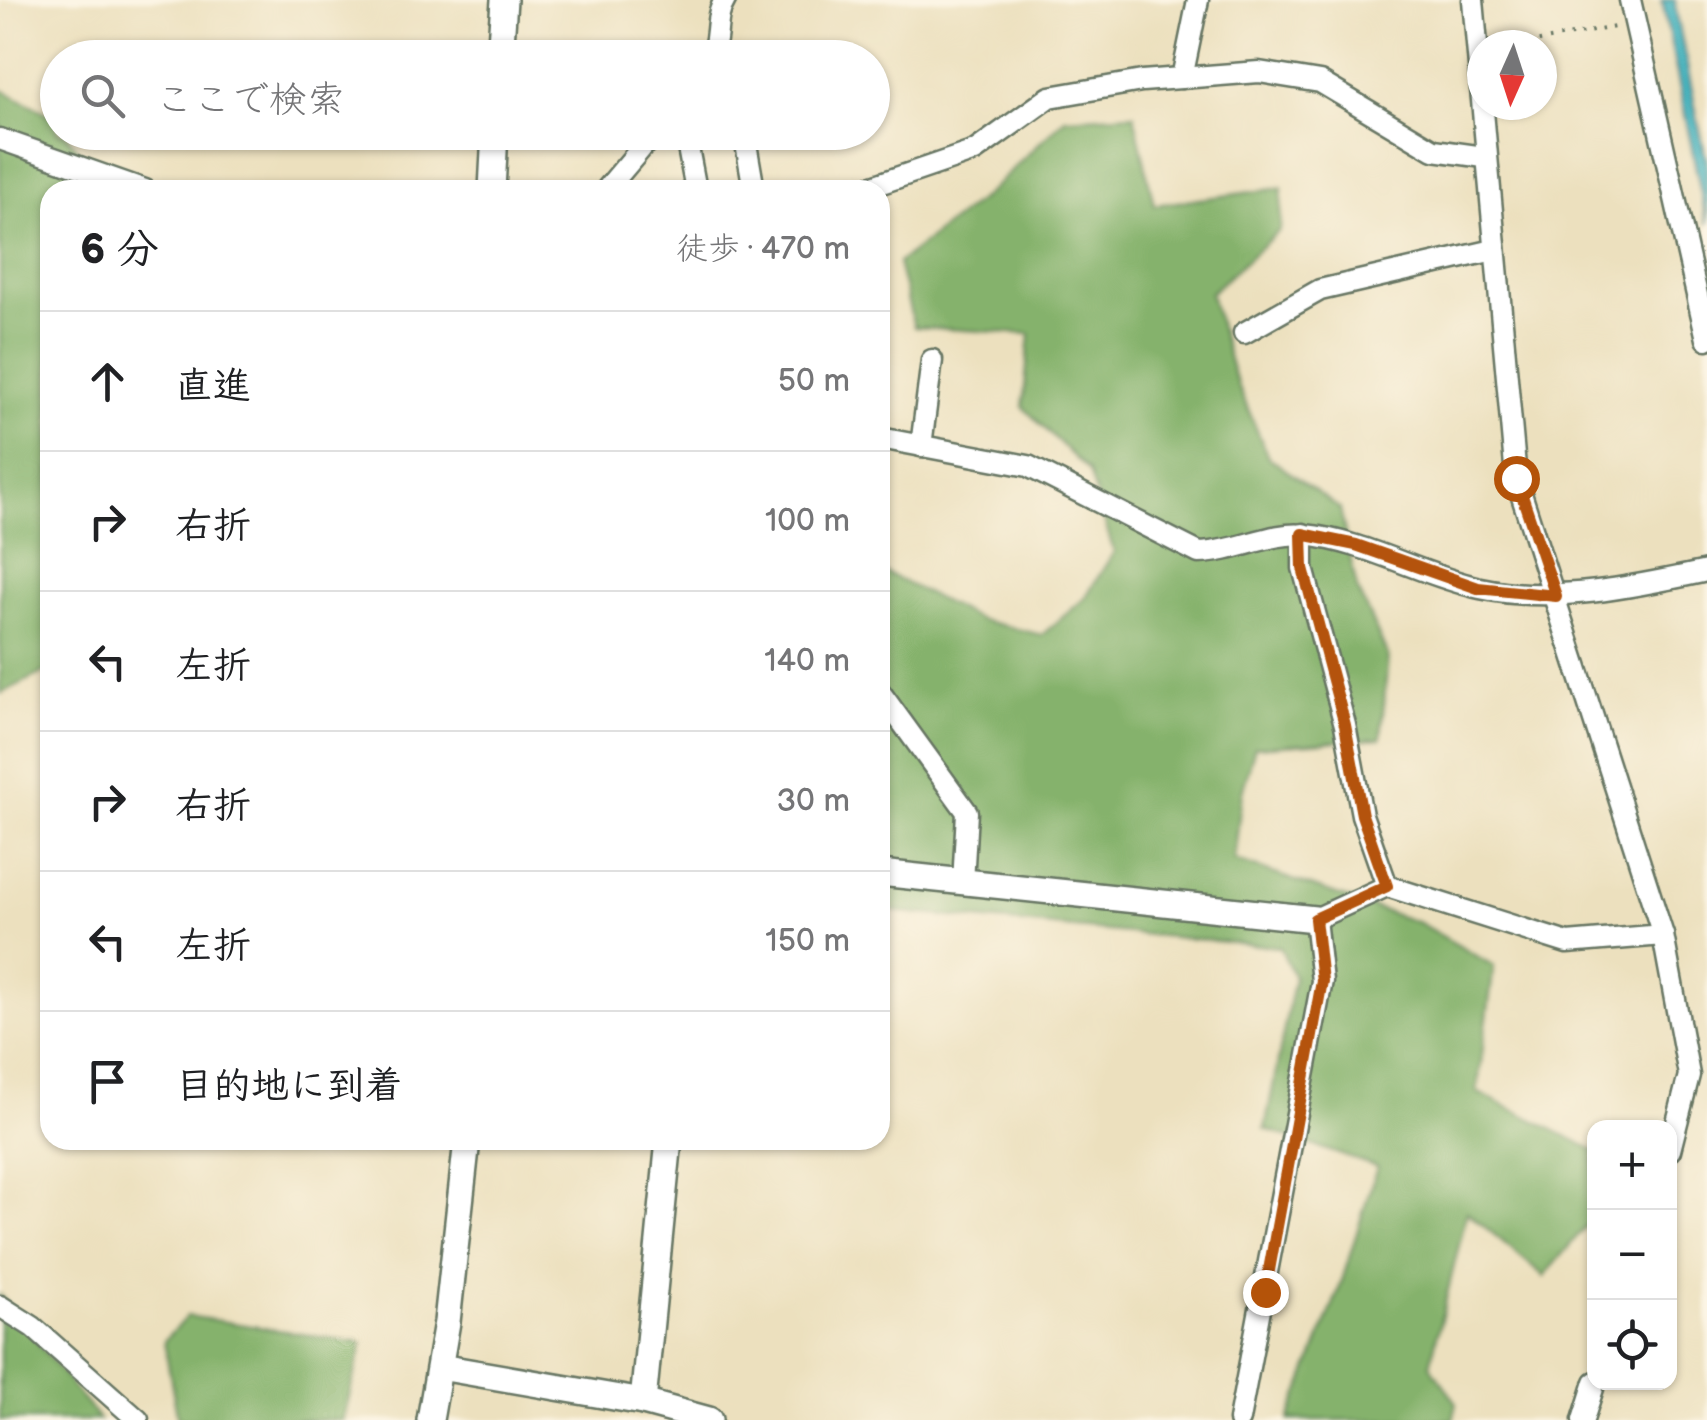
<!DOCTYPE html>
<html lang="ja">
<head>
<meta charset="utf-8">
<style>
	body { margin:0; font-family:"Balsamiq Sans","Klee One",sans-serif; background:#f6f6f6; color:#202124 }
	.controls { position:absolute; right:30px; bottom:30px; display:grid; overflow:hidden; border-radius:20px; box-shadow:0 2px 8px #0004 }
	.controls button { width:90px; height:90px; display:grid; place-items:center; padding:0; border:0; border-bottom:2px solid #e0e0e0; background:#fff; color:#202124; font:50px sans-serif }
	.compass { position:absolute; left:1467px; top:30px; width:90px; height:90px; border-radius:50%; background:#fff; box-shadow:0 2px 8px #0004; rotate:183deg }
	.stop { position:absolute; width:30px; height:30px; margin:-22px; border:8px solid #b45309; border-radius:50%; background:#fff }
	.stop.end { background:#b45309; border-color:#fff; box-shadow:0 2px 10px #0008 }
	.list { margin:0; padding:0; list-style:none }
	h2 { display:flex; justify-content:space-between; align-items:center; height:130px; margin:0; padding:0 40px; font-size:42px }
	h2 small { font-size:32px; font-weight:400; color:#757577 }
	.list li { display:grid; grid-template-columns:65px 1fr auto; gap:30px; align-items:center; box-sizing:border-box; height:140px; padding:0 40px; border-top:2px solid #e0e0e0 }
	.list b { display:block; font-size:38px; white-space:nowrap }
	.list em { font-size:32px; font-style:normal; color:#757577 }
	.icon { flex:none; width:55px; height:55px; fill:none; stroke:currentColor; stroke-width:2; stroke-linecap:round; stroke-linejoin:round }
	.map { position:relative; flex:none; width:1707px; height:1420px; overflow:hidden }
	.search { position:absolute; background:#fff; box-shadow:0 2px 8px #0004; left:40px; top:40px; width:850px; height:110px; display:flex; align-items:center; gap:25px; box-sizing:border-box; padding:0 35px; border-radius:55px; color:#757577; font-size:38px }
	.panel { position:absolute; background:#fff; box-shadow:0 2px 8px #0004; left:40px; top:180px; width:850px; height:970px; border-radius:30px }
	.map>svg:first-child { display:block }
</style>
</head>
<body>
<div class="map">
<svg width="1707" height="1420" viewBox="0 0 1707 1420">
	<rect width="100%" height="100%" fill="#fcf5e5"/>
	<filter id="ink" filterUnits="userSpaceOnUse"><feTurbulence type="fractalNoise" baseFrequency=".01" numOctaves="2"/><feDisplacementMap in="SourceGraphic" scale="20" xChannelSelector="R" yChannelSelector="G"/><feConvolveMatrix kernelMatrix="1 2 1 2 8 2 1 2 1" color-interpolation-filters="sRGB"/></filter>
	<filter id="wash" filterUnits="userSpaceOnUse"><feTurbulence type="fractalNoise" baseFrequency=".0048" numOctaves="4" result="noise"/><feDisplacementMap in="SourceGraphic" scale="40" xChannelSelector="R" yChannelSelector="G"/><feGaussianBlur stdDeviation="2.25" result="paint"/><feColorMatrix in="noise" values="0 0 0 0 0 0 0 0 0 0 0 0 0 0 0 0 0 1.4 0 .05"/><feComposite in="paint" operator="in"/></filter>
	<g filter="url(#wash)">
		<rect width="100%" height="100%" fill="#ece0be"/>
		<!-- forest -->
		<g fill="#85b26c" stroke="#527850" stroke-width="2.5">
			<polygon points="0,89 53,116 58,132 65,133 107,190 50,190 50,669 0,694"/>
			<polygon points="1134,114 1154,205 1282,188 1280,230 1210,293 1233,373 1268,457 1340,509 1357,589 1388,656 1381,738 1255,747 1242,792 1234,860 1419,923 1494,966 1477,1092 1594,1150 1594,1216 1544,1276 1467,1212 1430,1365 1457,1403 1453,1420 1289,1420 1341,1284 1377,1167 1265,1129 1294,977 1280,947 880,910 880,570 980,620 1042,635 1085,598 1114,552 1089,472 1023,407 1030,334 914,327 898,263 987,194 1065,118"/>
			<polygon points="0,1295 99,1420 0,1420"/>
			<polygon points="187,1316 363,1343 343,1420 178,1420 164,1341"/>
		</g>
		<!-- water -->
		<polygon fill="#41b0bc" stroke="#307678" stroke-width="2.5" points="1662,0 1674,0 1707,165 1707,224"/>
	</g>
	<g filter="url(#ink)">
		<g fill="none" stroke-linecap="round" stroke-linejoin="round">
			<!-- minor casing -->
			<g stroke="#677664" stroke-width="25">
				<g id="minor">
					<polyline points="1473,0 1516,478 1663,935 1689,1075 1670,1150"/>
					<polyline points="1630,0 1707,339"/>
					<path d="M710,58C721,39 713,19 725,0"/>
					<polyline points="1182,78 1198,0"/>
					<polyline points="685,132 696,190"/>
					<polyline points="744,132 754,190"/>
					<polyline points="0,139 145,190"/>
					<polyline points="606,190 655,132"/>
					<polyline points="861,190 975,151 1050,97 1142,81 1259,72 1320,82 1434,150 1484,157"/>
					<polyline points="1244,333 1320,290 1494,250"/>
					<path d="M880,438L1028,466L1199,553C1237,552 1272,531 1304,535C1366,541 1420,575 1480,588C1554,604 1633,587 1707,571"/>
					<polyline points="921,446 932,360"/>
					<polyline points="1303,534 1303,568 1345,725 1362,815 1387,886"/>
					<polyline points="880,692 967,812 963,883"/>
					<polyline points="0,1306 33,1327 138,1420"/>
					<polyline points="1239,1420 1322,981 1315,919 1387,886 1567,943 1663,935"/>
					<polyline points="1583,1420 1595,1382"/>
				</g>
			</g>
			<!-- tertiary casing -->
			<g stroke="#677664" stroke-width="30">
				<g id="tertiary">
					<polyline points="500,58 504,0"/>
					<polyline points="492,190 495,132"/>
					<polyline points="880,873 1315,919"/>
					<polyline points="440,1367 643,1402 709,1420"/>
					<polyline points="643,1402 669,1140"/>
					<polyline points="430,1420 447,1322 467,1140"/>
				</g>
			</g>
			<!-- path -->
			<polyline stroke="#677664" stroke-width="4" stroke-dasharray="2.5 8" stroke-linecap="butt" points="1518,45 1620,26"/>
			<!-- minor -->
			<use href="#minor" stroke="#fff" stroke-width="20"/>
			<!-- tertiary -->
			<use href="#tertiary" stroke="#fff" stroke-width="25"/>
		</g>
	</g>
	<g fill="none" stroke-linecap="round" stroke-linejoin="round" filter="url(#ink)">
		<!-- route -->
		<polyline stroke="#b45309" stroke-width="12" points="1265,1292 1322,981 1315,919 1387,886 1362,815 1345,725 1303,568 1302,534 1356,545 1478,588 1556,596 1516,478"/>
	</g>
</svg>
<div class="controls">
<button>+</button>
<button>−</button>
<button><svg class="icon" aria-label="locate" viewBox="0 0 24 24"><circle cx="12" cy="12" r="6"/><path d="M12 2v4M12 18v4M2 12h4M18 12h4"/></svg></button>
</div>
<svg class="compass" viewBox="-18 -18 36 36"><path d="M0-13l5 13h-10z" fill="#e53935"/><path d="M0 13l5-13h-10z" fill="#757577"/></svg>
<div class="stop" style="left:1516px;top:478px"></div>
<div class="stop end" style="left:1265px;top:1292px"></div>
<div class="search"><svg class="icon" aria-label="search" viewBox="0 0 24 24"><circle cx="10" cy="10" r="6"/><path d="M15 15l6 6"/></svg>ここで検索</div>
<section class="panel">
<h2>6 分<small>徒歩 · 470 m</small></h2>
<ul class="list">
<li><svg class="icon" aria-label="ahead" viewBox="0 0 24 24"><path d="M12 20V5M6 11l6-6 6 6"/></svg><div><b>直進</b></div><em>50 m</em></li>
<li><svg class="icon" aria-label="right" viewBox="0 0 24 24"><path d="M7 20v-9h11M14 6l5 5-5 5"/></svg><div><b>右折</b></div><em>100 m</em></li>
<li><svg class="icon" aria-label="left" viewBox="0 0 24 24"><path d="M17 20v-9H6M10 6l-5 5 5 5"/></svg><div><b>左折</b></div><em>140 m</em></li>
<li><svg class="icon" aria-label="right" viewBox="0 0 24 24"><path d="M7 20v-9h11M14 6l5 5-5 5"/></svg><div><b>右折</b></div><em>30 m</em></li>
<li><svg class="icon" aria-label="left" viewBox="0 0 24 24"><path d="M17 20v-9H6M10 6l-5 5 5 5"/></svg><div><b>左折</b></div><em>150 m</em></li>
<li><svg class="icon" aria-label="arrive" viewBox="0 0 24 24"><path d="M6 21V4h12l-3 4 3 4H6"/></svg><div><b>目的地に到着</b></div></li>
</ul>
</section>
</div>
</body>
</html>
